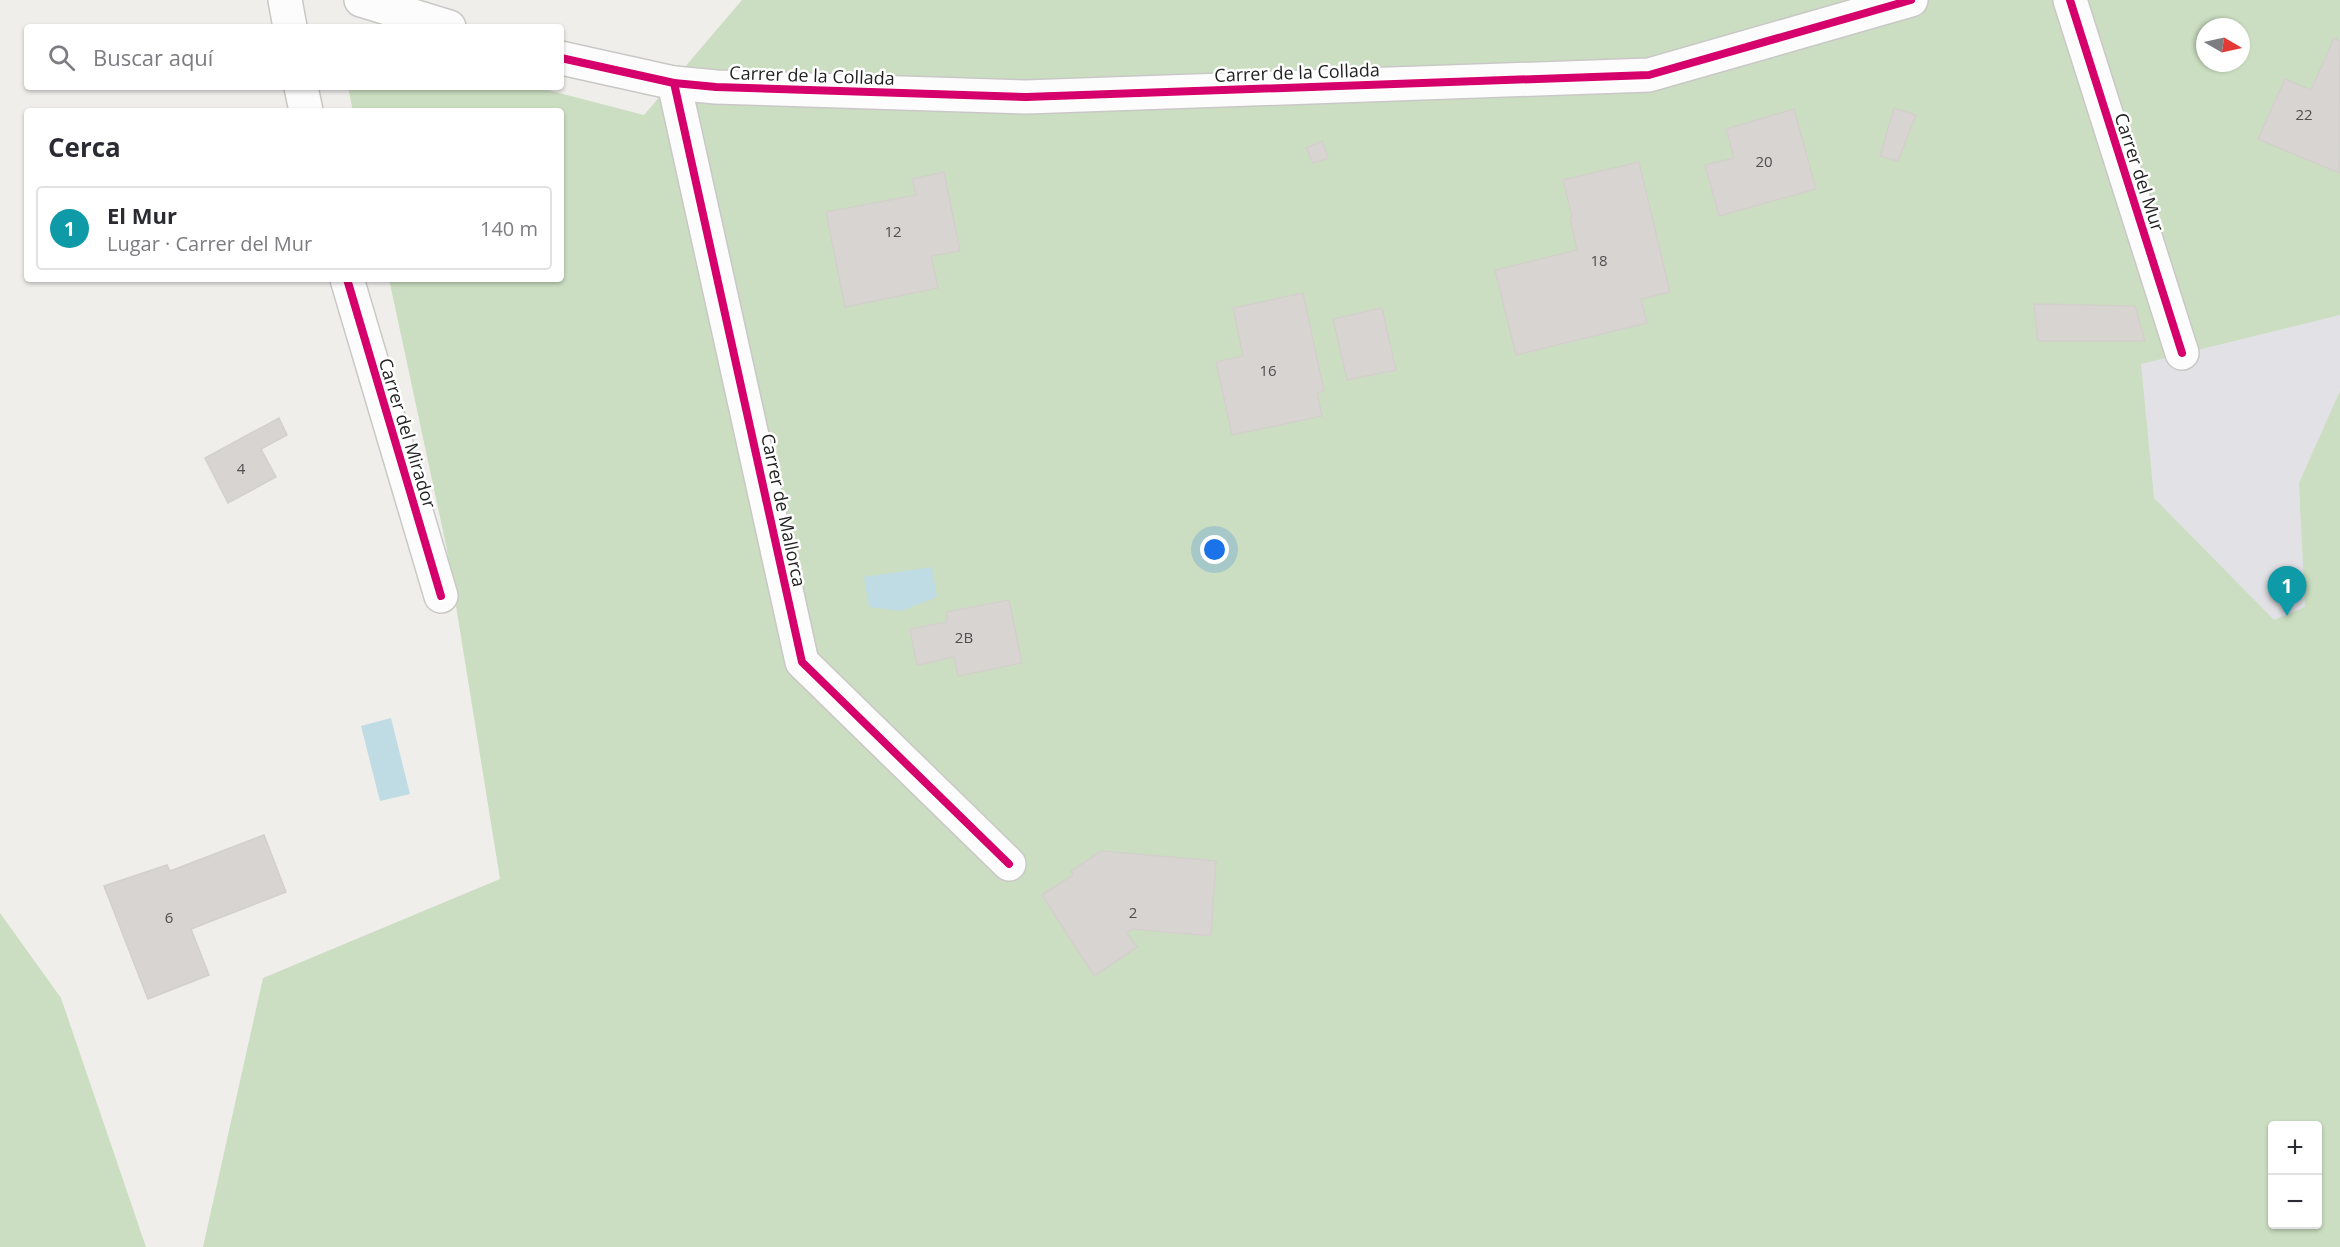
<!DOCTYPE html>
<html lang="es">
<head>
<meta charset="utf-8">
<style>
	body { margin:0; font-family:"Open Sans",sans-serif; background:#f7f7f7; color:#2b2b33 }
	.controls { position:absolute; right:18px; bottom:18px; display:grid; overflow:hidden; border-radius:6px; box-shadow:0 2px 4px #0004 }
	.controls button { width:54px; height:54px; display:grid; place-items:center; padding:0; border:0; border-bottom:2px solid #e1e1e2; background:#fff; color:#2b2b33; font:30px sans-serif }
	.compass { position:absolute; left:2196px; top:18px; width:54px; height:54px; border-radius:50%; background:#fff; box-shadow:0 2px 4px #0004; rotate:99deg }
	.you { position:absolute; left:1215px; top:550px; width:21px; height:21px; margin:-15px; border:4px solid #fff; border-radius:50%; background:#1a73e8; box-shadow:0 0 0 9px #1a73e833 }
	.badge { display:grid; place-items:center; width:39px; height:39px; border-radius:50%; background:#7c3aed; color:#fff; font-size:20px; font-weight:700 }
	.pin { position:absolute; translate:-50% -50px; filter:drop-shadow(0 2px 3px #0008) }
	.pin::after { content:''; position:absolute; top:32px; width:21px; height:18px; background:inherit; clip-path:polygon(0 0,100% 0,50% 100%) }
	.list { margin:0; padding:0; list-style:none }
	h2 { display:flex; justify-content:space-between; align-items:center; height:78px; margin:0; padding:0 24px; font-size:26px }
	h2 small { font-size:20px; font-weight:400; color:#7c7c81 }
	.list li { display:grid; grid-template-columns:39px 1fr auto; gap:18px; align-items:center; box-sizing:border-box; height:84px; margin:0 12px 12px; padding:0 12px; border:2px solid #e1e1e2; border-radius:6px }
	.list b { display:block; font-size:22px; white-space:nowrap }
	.list p { margin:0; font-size:20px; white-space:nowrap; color:#7c7c81 }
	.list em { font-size:20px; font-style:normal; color:#7c7c81 }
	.icon { flex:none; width:33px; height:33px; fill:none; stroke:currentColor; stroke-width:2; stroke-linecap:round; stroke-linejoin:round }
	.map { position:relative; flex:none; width:2340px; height:1247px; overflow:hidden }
	.search { position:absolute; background:#fff; box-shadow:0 2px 4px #0004; left:24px; top:24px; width:540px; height:66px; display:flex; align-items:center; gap:15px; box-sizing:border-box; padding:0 21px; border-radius:6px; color:#7c7c81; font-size:22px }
	.panel { position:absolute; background:#fff; box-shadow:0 2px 4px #0004; left:24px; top:108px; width:540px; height:174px; border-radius:6px }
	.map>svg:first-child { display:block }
</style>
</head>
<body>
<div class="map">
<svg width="2340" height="1247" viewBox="0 0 2340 1247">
	<rect width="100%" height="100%" fill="#f0eeeb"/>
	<!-- forest -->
	<g fill="#cbdec1" fill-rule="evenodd">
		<path d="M742,0H2340V1247H203L263,978L500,879L447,550L389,279H561V111H353L348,87H536L644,115ZM2205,27H2241V63H2205ZM2272,1126H2318V1224H2272Z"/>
		<polygon points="0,913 61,998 146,1247 0,1247"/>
	</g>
	<!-- plaza -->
	<polygon fill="#e2e1e5" points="2340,315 2340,391 2299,483 2305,607 2274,620 2154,498 2141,364"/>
	<!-- water -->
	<g fill="#bfdbe3">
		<polygon points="932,567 937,597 901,611 869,607 864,577"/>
		<polygon points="391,718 410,794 380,801 361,726"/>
	</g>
	<!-- building -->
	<g fill="#d7d4d2" stroke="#d3d0cc" stroke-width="1.5">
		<polygon points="2334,38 2340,41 2339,173 2258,139 2285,79 2311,90"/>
		<polygon points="1894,108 1916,115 1898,161 1880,156"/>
		<polygon points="1794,109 1816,189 1719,216 1705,165 1734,158 1726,129"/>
		<polygon points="1322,141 1328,158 1313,163 1306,148"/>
		<polygon points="1639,162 1670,292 1641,299 1647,323 1516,355 1495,270 1577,250 1570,218 1572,217 1563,180"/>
		<polygon points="944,172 960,251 931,256 938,288 845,307 826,212 916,195 912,179"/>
		<polygon points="1303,293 1324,391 1317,393 1322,416 1232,435 1216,362 1243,356 1233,308"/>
		<polygon points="2034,304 2135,306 2145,341 2038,341"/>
		<polygon points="1382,308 1396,370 1347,380 1333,319"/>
		<polygon points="279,418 287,435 261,449 276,477 228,503 205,458"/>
		<polygon points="1009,600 1022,663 958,676 954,657 917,665 910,629 947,622 946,612"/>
		<polygon points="264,835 286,892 191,929 209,975 148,999 104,886 167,865 170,871"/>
		<polygon points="1101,851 1216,861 1211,936 1132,929 1127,933 1137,947 1094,976 1042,895 1073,875 1071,871"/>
	</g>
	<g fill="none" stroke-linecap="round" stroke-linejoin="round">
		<!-- street casing -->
		<g stroke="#c9c8c7" stroke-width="36">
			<g id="street">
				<polyline points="285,0 290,27"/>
				<polyline points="361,0 449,27"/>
				<polyline points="2070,0 2182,353"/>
				<polyline points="561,58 674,83 716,87 1026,97 1649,75 1911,0"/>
				<polyline points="674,83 802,662 1009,864"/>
				<polyline points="301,87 306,111"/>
				<polyline points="347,279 441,596"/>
			</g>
		</g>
		<!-- street -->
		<use href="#street" stroke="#fdfcfc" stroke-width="33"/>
		<!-- cycleway casing -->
		<g stroke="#fff" stroke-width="11">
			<g id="cycleway">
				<polyline points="2070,0 2182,353"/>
				<polyline points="561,58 674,83 716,87 1026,97 1649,75 1911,0"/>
				<polyline points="674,83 802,662 1009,864"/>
				<polyline points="347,279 441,596"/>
			</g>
		</g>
		<!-- cycleway -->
		<use href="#cycleway" stroke="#d6006c" stroke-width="8"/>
	</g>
	<g text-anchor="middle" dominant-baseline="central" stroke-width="5" stroke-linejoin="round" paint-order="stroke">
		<!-- number labels -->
		<g font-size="15" fill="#4f4e4e">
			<text x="2304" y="114">22</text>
			<text x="1764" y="161">20</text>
			<text x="893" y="231">12</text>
			<text x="1599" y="260">18</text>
			<text x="1268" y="370">16</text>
			<text x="241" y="468">4</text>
			<text x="964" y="637">2B</text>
			<text x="1133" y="912">2</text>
			<text x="169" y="917">6</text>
		</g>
		<!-- street labels -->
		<g font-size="18" fill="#222" stroke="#fff">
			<text transform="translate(1297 72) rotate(-2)">Carrer de la Collada</text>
			<text transform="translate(812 75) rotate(2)">Carrer de la Collada</text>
			<text transform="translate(2140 172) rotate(72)">Carrer del Mur</text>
			<text transform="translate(408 433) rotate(73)">Carrer del Mirador</text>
			<text transform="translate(784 510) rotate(78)">Carrer de Mallorca</text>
		</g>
	</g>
</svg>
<div class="controls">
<button>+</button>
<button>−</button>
</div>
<svg class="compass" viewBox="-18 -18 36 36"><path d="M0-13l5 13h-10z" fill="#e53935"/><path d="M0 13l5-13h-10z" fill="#7c7c81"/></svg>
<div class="you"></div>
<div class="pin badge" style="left:2287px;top:616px;background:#0f9aa8">1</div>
<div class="search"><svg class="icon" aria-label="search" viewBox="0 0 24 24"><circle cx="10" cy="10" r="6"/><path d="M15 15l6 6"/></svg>Buscar aquí</div>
<section class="panel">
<h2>Cerca<small></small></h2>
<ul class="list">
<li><span class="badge" style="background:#0f9aa8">1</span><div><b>El Mur</b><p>Lugar · Carrer del Mur</p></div><em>140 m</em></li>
</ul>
</section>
</div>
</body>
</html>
